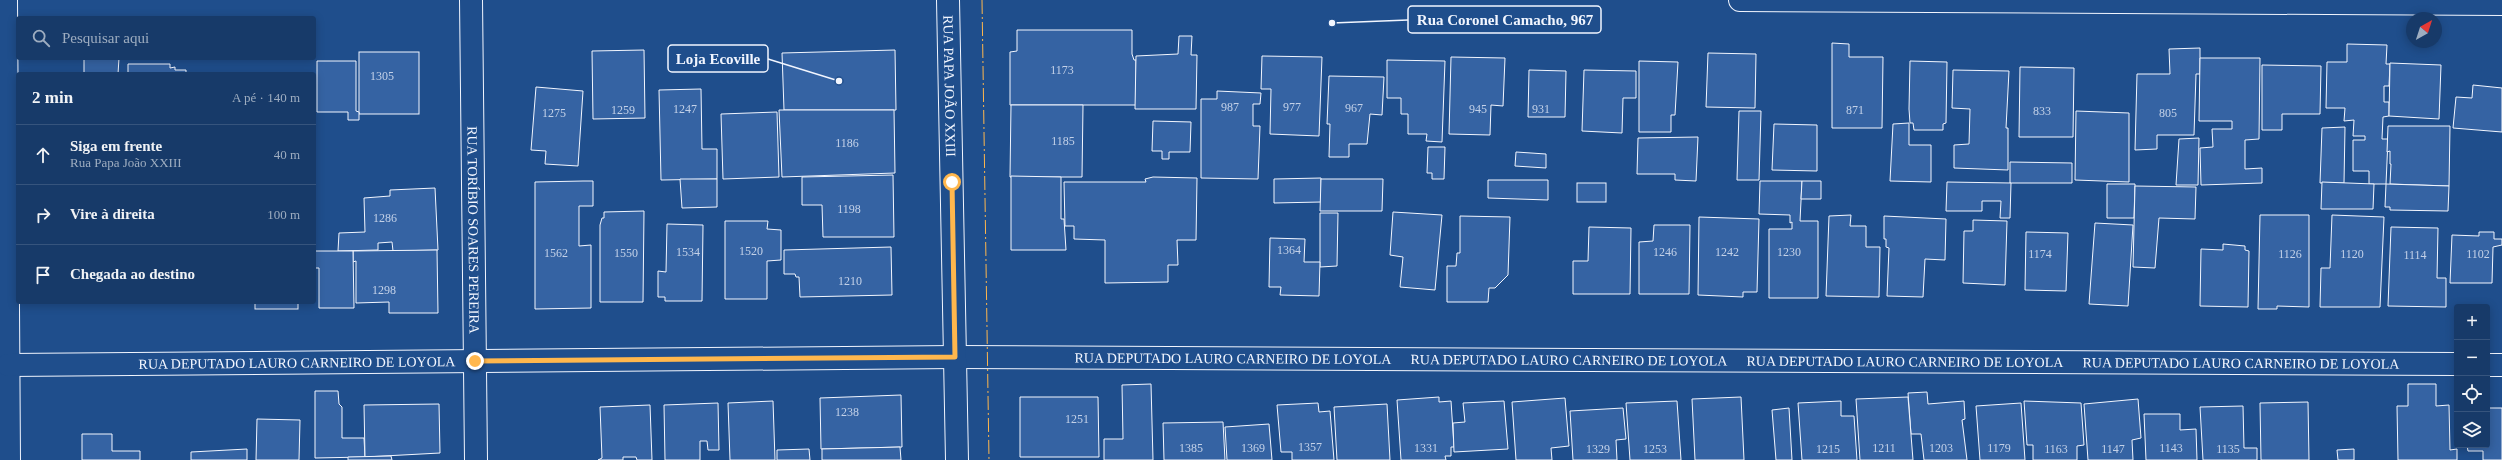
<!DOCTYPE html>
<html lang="pt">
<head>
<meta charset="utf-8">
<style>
	body { margin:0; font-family:"Times New Roman",serif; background:#244571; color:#f1f3f6 }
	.controls { position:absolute; right:12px; bottom:12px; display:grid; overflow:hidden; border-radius:4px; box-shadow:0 2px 10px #0003 }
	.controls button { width:36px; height:36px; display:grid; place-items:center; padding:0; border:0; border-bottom:1px solid #36547d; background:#173a69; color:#f1f3f6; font:20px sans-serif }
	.compass { position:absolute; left:2406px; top:12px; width:36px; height:36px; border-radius:50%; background:#173a69; box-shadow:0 2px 10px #0003; rotate:39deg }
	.stop { position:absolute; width:12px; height:12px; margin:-9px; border:3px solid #ffb74d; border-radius:50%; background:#fff }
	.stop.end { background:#ffb74d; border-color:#fff; box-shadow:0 1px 4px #0008 }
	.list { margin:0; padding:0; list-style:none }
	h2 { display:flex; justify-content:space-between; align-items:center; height:52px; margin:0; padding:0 16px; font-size:17px }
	h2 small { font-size:13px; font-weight:400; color:#9eadc0 }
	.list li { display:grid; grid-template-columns:26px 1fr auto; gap:12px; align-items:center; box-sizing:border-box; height:60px; padding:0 16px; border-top:1px solid #36547d }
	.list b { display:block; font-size:15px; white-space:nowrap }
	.list p { margin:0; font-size:13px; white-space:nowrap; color:#9eadc0 }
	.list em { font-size:13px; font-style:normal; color:#9eadc0 }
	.icon { flex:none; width:22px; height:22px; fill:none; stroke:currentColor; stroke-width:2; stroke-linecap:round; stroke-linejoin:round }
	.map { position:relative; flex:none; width:2502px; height:460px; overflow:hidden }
	.search { position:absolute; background:#173a69; box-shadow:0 2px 10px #0003; left:16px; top:16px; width:300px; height:44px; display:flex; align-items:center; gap:10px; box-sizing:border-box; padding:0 14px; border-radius:4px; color:#9eadc0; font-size:15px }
	.panel { position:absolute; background:#173a69; box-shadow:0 2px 10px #0003; left:16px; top:72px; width:300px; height:232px; border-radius:4px }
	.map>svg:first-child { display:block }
</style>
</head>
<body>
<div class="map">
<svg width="2502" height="460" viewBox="0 0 2502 460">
	<rect width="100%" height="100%" fill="#1f4e8c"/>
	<!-- building -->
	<g fill="#3563a3" stroke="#f2f6ff">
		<polygon points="1017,30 1132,30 1132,54 1134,60 1136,60 1136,105 1010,105 1010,52 1017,51"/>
		<polygon points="1179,36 1192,36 1191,55 1197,55 1196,109 1135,109 1136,56 1178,54"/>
		<polygon points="1832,43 1849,44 1849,57 1883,57 1882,128 1832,128"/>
		<polygon points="2347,44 2387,45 2386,64 2390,64 2389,86 2384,86 2384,102 2389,102 2389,116 2383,117 2382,139 2388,139 2386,184 2369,184 2369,171 2353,171 2353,140 2365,140 2365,136 2353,136 2354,120 2344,121 2345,108 2326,108 2327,62 2347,62"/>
		<polygon points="2200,48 2200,74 2196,74 2194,135 2157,135 2157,149 2135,150 2137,74 2170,74 2169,49"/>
		<polygon points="644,50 645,118 593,119 592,51"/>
		<polygon points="895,50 896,110 784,110 782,53"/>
		<rect x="359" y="52" width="60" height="62"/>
		<polygon points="1708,53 1756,54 1755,108 1706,107"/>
		<polygon points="1262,56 1322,57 1319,136 1270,134 1271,89 1261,89"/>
		<polygon points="1451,57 1505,58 1503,106 1491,105 1490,135 1449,134"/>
		<polygon points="84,58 119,58 118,74 84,74"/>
		<polygon points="2200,58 2260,58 2259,139 2245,140 2245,169 2262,168 2262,183 2201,185 2200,148 2213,147 2212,129 2232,129 2232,121 2199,121"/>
		<polygon points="1387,60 1445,61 1442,142 1426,141 1427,134 1408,134 1408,114 1401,114 1401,98 1387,98"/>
		<polygon points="317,61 356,61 356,111 359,112 359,120 348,120 348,112 317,112"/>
		<polygon points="1639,61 1678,62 1675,115 1671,115 1671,132 1639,132"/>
		<polygon points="1910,61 1947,62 1946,123 1943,124 1943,130 1914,130 1913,123 1910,123 1909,109"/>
		<polygon points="2390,63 2441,65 2439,119 2389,116"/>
		<polygon points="128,64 170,64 170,68 175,67 175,70 186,70 186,74 128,74"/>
		<polygon points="2262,65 2321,66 2320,114 2282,114 2282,130 2262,130"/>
		<polygon points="2020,67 2074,68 2073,137 2019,137"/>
		<polygon points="1529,70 1566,71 1565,117 1528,117"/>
		<polygon points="1584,70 1636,71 1636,98 1623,98 1622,133 1582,131"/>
		<polygon points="1953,70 2009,71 2006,128 2008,128 2008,170 1954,168 1954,145 1969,144 1970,109 1952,108"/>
		<polygon points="1329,76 1384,77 1382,115 1370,114 1367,144 1349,144 1349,157 1329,157 1330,124 1327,124"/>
		<polygon points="2473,85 2502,88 2502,132 2453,128 2456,97 2472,98"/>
		<polygon points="536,87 583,91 578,166 545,164 546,151 531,150"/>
		<polygon points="701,89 702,149 717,149 717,179 661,180 659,90"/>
		<polygon points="1217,91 1261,93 1260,104 1253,104 1253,126 1260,126 1258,179 1201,178 1201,99 1217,99"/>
		<polygon points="1011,105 1083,105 1082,177 1010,177"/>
		<polygon points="779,110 894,110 895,173 782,177"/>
		<polygon points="1739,111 1761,111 1759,180 1737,180"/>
		<polygon points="2076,111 2129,113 2129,182 2075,180"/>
		<polygon points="777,112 779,177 723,179 721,114"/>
		<polygon points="1153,121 1191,122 1190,152 1169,152 1169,159 1162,159 1162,151 1152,151"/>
		<polygon points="1909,123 1909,145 1931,145 1931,182 1890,181 1893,124"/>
		<polygon points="1774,124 1817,125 1817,171 1772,170"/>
		<polygon points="2388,126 2450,126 2449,186 2390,184 2391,164 2390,164 2390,151 2387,152"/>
		<polygon points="2345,127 2344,183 2320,183 2322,128"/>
		<polygon points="1698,137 1696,181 1675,180 1675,174 1637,174 1638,138"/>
		<polygon points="2199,138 2198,185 2176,185 2179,139"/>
		<polygon points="1428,147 1445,147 1444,179 1432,179 1432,173 1427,173"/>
		<polygon points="1516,152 1546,154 1546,168 1515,166"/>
		<polygon points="2010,162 2072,163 2072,183 2010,183"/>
		<polygon points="893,175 894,237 823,237 822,205 802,205 802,177"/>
		<polygon points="1011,176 1061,177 1061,219 1064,219 1066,250 1011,250"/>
		<polygon points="1153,177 1197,178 1196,240 1177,240 1178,265 1168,265 1168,282 1105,283 1105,240 1074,239 1074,226 1065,226 1064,182 1146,182 1145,179"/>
		<polygon points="1321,178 1321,202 1274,203 1274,179"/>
		<polygon points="680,179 717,179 717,207 682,208"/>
		<polygon points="1321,179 1383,179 1382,211 1320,211"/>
		<polygon points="1488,180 1548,180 1548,200 1488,198"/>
		<polygon points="583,181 593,181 593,206 579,206 579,246 591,245 591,308 535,309 535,182"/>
		<polygon points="1760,181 1802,181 1800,221 1818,221 1818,298 1769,298 1769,229 1792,229 1792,222 1790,223 1790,215 1759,214"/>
		<polygon points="1802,181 1821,181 1821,199 1801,199"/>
		<polygon points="1947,182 2011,183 2010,218 2000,218 2001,201 1982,201 1982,211 1946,211"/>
		<polygon points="2322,182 2374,184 2373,209 2321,209"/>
		<rect x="1577" y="183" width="29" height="19"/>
		<polygon points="2107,184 2135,184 2134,218 2107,218"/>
		<polygon points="2386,184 2449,186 2448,211 2390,210 2390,207 2385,207"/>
		<polygon points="2135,186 2196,187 2195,219 2159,218 2155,268 2133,267"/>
		<polygon points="435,188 438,250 393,251 392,242 378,243 378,250 338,251 339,233 365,232 364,198 390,196 390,190"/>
		<polygon points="644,211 643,302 600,302 600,225 602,218 604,218 604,212"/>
		<polygon points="1393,212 1442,215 1435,290 1400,287 1403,257 1390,255"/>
		<polygon points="1320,213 1338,213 1337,266 1320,267"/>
		<polygon points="1851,215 1850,226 1866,226 1866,247 1880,247 1879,297 1826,296 1829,216"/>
		<polygon points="2260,215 2309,215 2309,307 2277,306 2277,309 2258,309"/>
		<polygon points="2332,215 2384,217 2380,307 2320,307 2321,268 2330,268"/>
		<polygon points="1460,216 1510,217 1508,275 1495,288 1489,288 1488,302 1447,302 1447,266 1456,266 1457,253 1460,253"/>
		<polygon points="1884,216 1946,219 1945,260 1925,259 1923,297 1887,296 1889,248 1886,247 1886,239 1884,239"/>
		<polygon points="1699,217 1759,219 1757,292 1743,292 1743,297 1698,295"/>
		<polygon points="1973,220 2007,221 2005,285 1963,283 1964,231 1973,231"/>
		<polygon points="725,221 768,221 767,229 781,230 781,260 767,261 767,299 725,299"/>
		<polygon points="2095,223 2133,225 2128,306 2089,304"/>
		<polygon points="667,224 703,225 702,301 665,301 665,297 658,297 658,271 666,272"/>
		<polygon points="1654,225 1690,225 1689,294 1639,294 1639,242 1653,241"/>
		<polygon points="1589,227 1631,228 1630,294 1573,294 1573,261 1588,261"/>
		<polygon points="2391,227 2438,228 2437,278 2446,278 2446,307 2388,306"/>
		<polygon points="2026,232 2068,233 2066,291 2025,290"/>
		<polygon points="2479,232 2494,232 2494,239 2502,239 2502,245 2493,247 2492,283 2450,283 2452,235 2479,236"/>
		<polygon points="1270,238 1305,239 1304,262 1320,262 1319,296 1280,295 1281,287 1269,287"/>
		<polygon points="2223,244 2245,246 2245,250 2249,251 2248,307 2200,306 2201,249 2223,250"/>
		<polygon points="891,247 892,295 800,297 799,277 796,277 795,274 784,274 784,250"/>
		<polygon points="437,250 438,313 389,313 389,302 356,303 356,261 353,262 353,251"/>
		<polygon points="314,251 353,251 354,308 319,308 319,268 314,268"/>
		<rect x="255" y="302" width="43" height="7"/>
		<polygon points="1151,384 1153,460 1104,460 1104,439 1123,439 1122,385"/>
		<polygon points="2408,384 2436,384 2436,406 2449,405 2450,450 2457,449 2457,460 2398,460 2397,406 2408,406"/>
		<polygon points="315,391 338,391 339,404 342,407 342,438 364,438 365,457 315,458"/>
		<polygon points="1927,392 1928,404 1964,401 1965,419 1962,420 1967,460 1924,460 1921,434 1911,434 1908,393"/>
		<polygon points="901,395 902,447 821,449 820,398"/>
		<polygon points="1020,397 1098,397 1099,457 1020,457"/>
		<polygon points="1439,397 1439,402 1451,401 1454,447 1451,447 1451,456 1445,456 1446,460 1401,460 1397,400"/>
		<polygon points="1741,397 1744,460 1695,460 1692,399"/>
		<polygon points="1908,397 1913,460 1860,460 1856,399"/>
		<polygon points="1565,398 1569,446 1551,448 1552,460 1516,460 1512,402"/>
		<polygon points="2138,399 2141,438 2132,440 2133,460 2088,460 2084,404"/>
		<polygon points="773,401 775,460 730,460 728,403"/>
		<polygon points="1504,401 1508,449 1454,452 1453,423 1465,422 1463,403"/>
		<polygon points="1677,401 1681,460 1630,460 1626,403"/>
		<polygon points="1841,401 1841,416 1854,416 1857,460 1802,460 1798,403"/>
		<polygon points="2024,401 2081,403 2084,445 2077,446 2077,460 2033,460 2033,445 2027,445"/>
		<polygon points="2308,402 2309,460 2261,460 2260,403"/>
		<polygon points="718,403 719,450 708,450 707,441 700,441 700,460 665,460 664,405"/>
		<polygon points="1318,403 1319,412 1330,411 1334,460 1292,460 1292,452 1281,452 1277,405"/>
		<polygon points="2021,403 2025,460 1980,460 1976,406"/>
		<polygon points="439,404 440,453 365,457 364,405"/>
		<polygon points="1387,404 1390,460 1337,460 1334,407"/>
		<polygon points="650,405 652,460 637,460 636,457 623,457 623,460 598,460 602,458 600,407"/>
		<polygon points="2243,406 2244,448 2257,448 2257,460 2203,460 2200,407"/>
		<polygon points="1623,408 1626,439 1616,440 1617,460 1573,460 1570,411"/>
		<polygon points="1789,408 1792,460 1776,460 1772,410"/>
		<polygon points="2487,408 2502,408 2502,460 2483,460 2483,451 2468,451 2467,445 2487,445"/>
		<polygon points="2144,414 2180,414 2180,430 2196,429 2197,460 2146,460"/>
		<polygon points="257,419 300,420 299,460 256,460"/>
		<polygon points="1223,422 1225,460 1164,460 1163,423"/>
		<polygon points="1269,424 1272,460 1227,460 1225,427"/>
		<polygon points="82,434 112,434 112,451 140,451 140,460 82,460"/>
		<polygon points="900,447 901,460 822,460 822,449"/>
		<polygon points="247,449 247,460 191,460 191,452"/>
		<polygon points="809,449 810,460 777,460 777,450"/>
		<polygon points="2354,449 2354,460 2338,460 2337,450"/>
		<polygon points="391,456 392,460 348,460 348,457"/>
	</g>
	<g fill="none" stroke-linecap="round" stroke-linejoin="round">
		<!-- minor casing -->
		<g stroke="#f2f6ff" stroke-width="24">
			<g id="minor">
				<polyline points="6,0 9,460"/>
				<path id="s1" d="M471,0L476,460"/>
				<polyline points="1740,0 2502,4"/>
				<path id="s2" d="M8,365L955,357L2457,364"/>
				<polyline points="2487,365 2502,365"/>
			</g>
		</g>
		<!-- major casing -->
		<g stroke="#f2f6ff" stroke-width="24">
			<g id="major">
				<path id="s3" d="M948,0L957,460"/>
			</g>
		</g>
		<!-- minor -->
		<use href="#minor" stroke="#1f4e8c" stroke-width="22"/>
		<!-- major -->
		<use href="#major" stroke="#1f4e8c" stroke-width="22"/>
		<!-- power -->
		<polyline stroke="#ffb74d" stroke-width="1" stroke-dasharray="14 3 2 3" stroke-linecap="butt" points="982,0 989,460"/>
	</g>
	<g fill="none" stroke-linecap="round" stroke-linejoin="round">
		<!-- route -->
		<polyline stroke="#ffb74d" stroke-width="5" points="475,361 955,357 952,182"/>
	</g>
	<g text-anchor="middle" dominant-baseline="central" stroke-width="3" stroke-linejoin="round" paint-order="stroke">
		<!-- number labels -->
		<g font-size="12" fill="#c3d1e8">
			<text x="1062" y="70">1173</text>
			<text x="382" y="76">1305</text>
			<text x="1230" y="107">987</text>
			<text x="1292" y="107">977</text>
			<text x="1354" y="108">967</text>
			<text x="685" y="109">1247</text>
			<text x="1478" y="109">945</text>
			<text x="1541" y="109">931</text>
			<text x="623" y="110">1259</text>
			<text x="1855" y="110">871</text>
			<text x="2042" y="111">833</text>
			<text x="554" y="113">1275</text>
			<text x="2168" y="113">805</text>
			<text x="1063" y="141">1185</text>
			<text x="847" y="143">1186</text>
			<text x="849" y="209">1198</text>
			<text x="385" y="218">1286</text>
			<text x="1289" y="250">1364</text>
			<text x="751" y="251">1520</text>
			<text x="688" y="252">1534</text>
			<text x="1665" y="252">1246</text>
			<text x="1727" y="252">1242</text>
			<text x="1789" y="252">1230</text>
			<text x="556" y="253">1562</text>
			<text x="626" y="253">1550</text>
			<text x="2040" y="254">1174</text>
			<text x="2290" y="254">1126</text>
			<text x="2352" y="254">1120</text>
			<text x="2478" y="254">1102</text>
			<text x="2415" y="255">1114</text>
			<text x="850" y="281">1210</text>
			<text x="384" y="290">1298</text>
			<text x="847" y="412">1238</text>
			<text x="1077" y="419">1251</text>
			<text x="1310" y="447">1357</text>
			<text x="1191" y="448">1385</text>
			<text x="1253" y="448">1369</text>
			<text x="1426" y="448">1331</text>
			<text x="1884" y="448">1211</text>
			<text x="1941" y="448">1203</text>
			<text x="1999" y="448">1179</text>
			<text x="2171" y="448">1143</text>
			<text x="1598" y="449">1329</text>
			<text x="1655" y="449">1253</text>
			<text x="1828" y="449">1215</text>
			<text x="2056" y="449">1163</text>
			<text x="2113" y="449">1147</text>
			<text x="2228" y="449">1135</text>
		</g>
		<!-- street labels -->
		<g font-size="14" fill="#f2f6ff" stroke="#1f4e8c">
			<text stroke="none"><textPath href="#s3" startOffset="86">RUA PAPA JOÃO XXIII</textPath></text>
			<text stroke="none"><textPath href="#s1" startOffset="230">RUA TORÍBIO SOARES PEREIRA</textPath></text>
			<text stroke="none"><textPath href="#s2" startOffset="1225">RUA DEPUTADO LAURO CARNEIRO DE LOYOLA</textPath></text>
			<text stroke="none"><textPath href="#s2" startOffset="1561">RUA DEPUTADO LAURO CARNEIRO DE LOYOLA</textPath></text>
			<text stroke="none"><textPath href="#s2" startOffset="289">RUA DEPUTADO LAURO CARNEIRO DE LOYOLA</textPath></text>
			<text stroke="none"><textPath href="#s2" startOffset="1897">RUA DEPUTADO LAURO CARNEIRO DE LOYOLA</textPath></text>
			<text stroke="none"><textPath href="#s2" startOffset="2233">RUA DEPUTADO LAURO CARNEIRO DE LOYOLA</textPath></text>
		</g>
	</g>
	<!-- callouts -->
	<path fill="none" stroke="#f2f6ff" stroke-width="1.5" d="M1332 23L1408 20M839 81L768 59"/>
	<g fill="#f2f6ff" stroke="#1f4e8c" stroke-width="1.5">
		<circle cx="1332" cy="23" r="4"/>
		<circle cx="839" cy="81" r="4"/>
	</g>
	<g fill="#1f4e8c" stroke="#f2f6ff" stroke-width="1.5">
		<rect x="1408" y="6" width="193" height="27" rx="4"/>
		<rect x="668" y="45" width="100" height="27" rx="4"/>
	</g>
	<g font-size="15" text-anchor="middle" font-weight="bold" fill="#f2f6ff">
		<text x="1505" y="25">Rua Coronel Camacho, 967</text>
		<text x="718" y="64">Loja Ecoville</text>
	</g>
</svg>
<div class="controls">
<button>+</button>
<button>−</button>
<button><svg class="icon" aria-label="locate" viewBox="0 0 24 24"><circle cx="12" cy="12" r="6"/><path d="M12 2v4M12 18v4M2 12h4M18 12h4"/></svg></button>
<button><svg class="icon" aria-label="layers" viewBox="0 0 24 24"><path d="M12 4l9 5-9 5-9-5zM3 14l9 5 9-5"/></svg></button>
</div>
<svg class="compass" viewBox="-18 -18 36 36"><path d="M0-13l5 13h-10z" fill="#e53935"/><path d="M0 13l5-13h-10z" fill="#9eadc0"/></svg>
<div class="stop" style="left:952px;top:182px"></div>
<div class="stop end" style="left:475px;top:361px"></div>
<div class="search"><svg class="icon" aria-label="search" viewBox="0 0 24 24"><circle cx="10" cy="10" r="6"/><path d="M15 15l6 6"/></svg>Pesquisar aqui</div>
<section class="panel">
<h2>2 min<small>A pé · 140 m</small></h2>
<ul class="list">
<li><svg class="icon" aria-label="ahead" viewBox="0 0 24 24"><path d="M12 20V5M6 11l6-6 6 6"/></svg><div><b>Siga em frente</b><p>Rua Papa João XXIII</p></div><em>40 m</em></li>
<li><svg class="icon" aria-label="right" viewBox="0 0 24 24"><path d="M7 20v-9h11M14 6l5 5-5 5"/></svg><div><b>Vire à direita</b></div><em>100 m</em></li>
<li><svg class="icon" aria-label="arrive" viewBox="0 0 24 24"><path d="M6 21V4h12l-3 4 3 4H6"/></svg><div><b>Chegada ao destino</b></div></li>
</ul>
</section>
</div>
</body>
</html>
